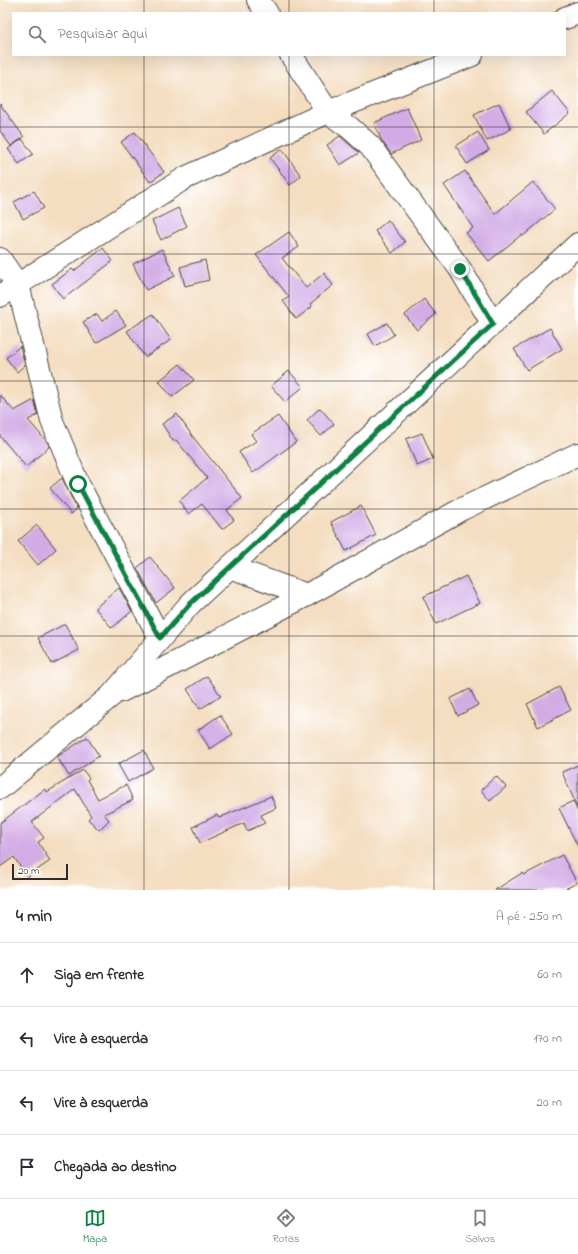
<!DOCTYPE html>
<html lang="pt">
<head>
<meta charset="utf-8">
<style>
	body { margin:0; font-family:"Indie Flower",sans-serif; background:#f2f2f3; color:#2b2b33 }
	.scale { position:absolute; left:12px; bottom:10px; width:56px; box-sizing:border-box; padding-left:4px; border:2px solid #2b2b2b; border-top:0; font-size:11px; line-height:14px; white-space:nowrap; color:#2b2b2b; -webkit-text-stroke:3px #fff; paint-order:stroke }
	.stop { position:absolute; width:12px; height:12px; margin:-9px; border:3px solid #0b8043; border-radius:50%; background:#fff }
	.stop.end { background:#0b8043; border-color:#fff; box-shadow:0 1px 4px #0008 }
	.list { margin:0; padding:0; list-style:none }
	h2 { display:flex; justify-content:space-between; align-items:center; height:52px; margin:0; padding:0 16px; font-size:17px }
	h2 small { font-size:13px; font-weight:400; color:#7c7c81 }
	.list li { display:grid; grid-template-columns:26px 1fr auto; gap:12px; align-items:center; box-sizing:border-box; height:64px; padding:0 16px; border-top:1px solid #e1e1e2 }
	.list b { display:block; font-size:15px; white-space:nowrap }
	.list em { font-size:13px; font-style:normal; color:#7c7c81 }
	.icon { flex:none; width:22px; height:22px; fill:none; stroke:currentColor; stroke-width:2; stroke-linecap:round; stroke-linejoin:round }
	.map { position:relative; flex:none; width:578px; height:890px; overflow:hidden }
	.search { position:absolute; background:#fff; box-shadow:0 4px 16px #0002; left:12px; right:12px; top:12px; height:44px; display:flex; align-items:center; gap:10px; box-sizing:border-box; padding:0 14px; border-radius:0px; color:#7c7c81; font-size:15px }
	.sheet { height:308px; background:#fff }
	nav { display:flex; justify-content:space-around; align-items:center; box-sizing:border-box; height:56px; border-top:1px solid #e1e1e2; background:#fff; font-size:11px; color:#7c7c81 }
	nav a { display:grid; justify-items:center; gap:2px }
	nav .on { color:#0b8043 }
	.map>svg:first-child { display:block }
</style>
</head>
<body>
<div class="map">
<svg width="578" height="890" viewBox="0 0 578 890">
	<rect width="100%" height="100%" fill="#fff"/>
	<filter id="ink" filterUnits="userSpaceOnUse"><feTurbulence type="fractalNoise" baseFrequency=".025" numOctaves="2"/><feDisplacementMap in="SourceGraphic" scale="8" xChannelSelector="R" yChannelSelector="G"/><feConvolveMatrix kernelMatrix="1 2 1 2 8 2 1 2 1" color-interpolation-filters="sRGB"/></filter>
	<filter id="wash" filterUnits="userSpaceOnUse"><feTurbulence type="fractalNoise" baseFrequency=".012" numOctaves="4" result="noise"/><feDisplacementMap in="SourceGraphic" scale="16" xChannelSelector="R" yChannelSelector="G"/><feGaussianBlur stdDeviation="0.9" result="paint"/><feColorMatrix in="noise" values="0 0 0 0 0 0 0 0 0 0 0 0 0 0 0 0 0 1.4 0 .05"/><feComposite in="paint" operator="in"/></filter>
	<g filter="url(#wash)">
		<rect width="100%" height="100%" fill="#f4ddc0"/>
		<g id="blocks">
			<!-- building -->
			<g fill="#d3ace6">
				<polygon points="552,91 570,113 544,134 526,112"/>
				<polygon points="499,103 511,129 487,141 474,115"/>
				<polygon points="0,104 24,137 11,146 0,131"/>
				<polygon points="407,108 421,140 391,154 382,141 374,123"/>
				<polygon points="135,132 164,172 150,182 121,142"/>
				<polygon points="478,132 489,150 467,164 456,146"/>
				<polygon points="340,136 359,153 340,165 327,145"/>
				<polygon points="22,139 33,154 19,164 8,149"/>
				<polygon points="282,149 301,176 290,185 270,158"/>
				<polygon points="465,171 495,214 533,182 555,209 523,236 521,235 489,261 466,233 473,228 444,185"/>
				<polygon points="34,191 44,208 23,219 14,202"/>
				<polygon points="178,208 187,226 161,240 152,221"/>
				<polygon points="388,220 405,242 392,253 375,231"/>
				<polygon points="289,232 299,247 282,258 306,288 324,273 333,285 310,304 312,307 296,319 283,301 289,297 256,255"/>
				<polygon points="103,248 113,261 63,299 52,284 72,269 74,271"/>
				<polygon points="162,249 175,276 146,290 133,264"/>
				<polygon points="205,260 209,280 185,286 180,267"/>
				<polygon points="424,299 436,314 417,330 405,315"/>
				<polygon points="116,311 126,325 96,343 83,322 97,314 102,321"/>
				<polygon points="153,314 171,340 145,357 127,331"/>
				<polygon points="387,323 394,335 375,346 368,334"/>
				<polygon points="550,328 562,349 527,370 514,349"/>
				<polygon points="20,346 25,365 17,372 6,358"/>
				<polygon points="180,364 194,380 172,397 159,381"/>
				<polygon points="289,371 303,387 285,402 271,386"/>
				<polygon points="0,395 14,411 34,400 38,415 28,420 48,443 49,447 26,467 0,436"/>
				<polygon points="320,408 334,424 321,436 307,420"/>
				<polygon points="177,414 193,437 242,498 227,510 234,520 222,529 202,504 189,514 179,501 207,478 176,440 173,441 162,424"/>
				<polygon points="278,416 296,442 253,473 239,452 256,441 251,434"/>
				<polygon points="422,433 433,459 417,466 406,439"/>
				<polygon points="62,478 77,509 71,514 50,488"/>
				<polygon points="361,506 376,535 346,551 331,522"/>
				<polygon points="37,525 56,549 38,565 18,541"/>
				<polygon points="150,557 175,588 156,603 137,568"/>
				<polygon points="466,576 480,603 436,624 423,597"/>
				<polygon points="119,588 132,611 112,628 95,608"/>
				<polygon points="65,624 79,650 52,664 38,638"/>
				<polygon points="207,676 221,696 200,709 187,689"/>
				<polygon points="559,687 571,710 538,727 527,704"/>
				<polygon points="470,689 478,705 458,716 450,699"/>
				<polygon points="220,715 233,734 210,749 198,730"/>
				<polygon points="87,737 99,756 69,776 57,757"/>
				<polygon points="144,750 153,768 128,782 118,764"/>
				<polygon points="578,765 578,809 562,772"/>
				<polygon points="83,770 89,778 87,780 98,799 126,785 133,800 104,814 109,820 99,830 88,819 91,816 75,789 32,822 44,838 38,842 50,861 27,877 14,857 0,867 0,823 45,789 47,792"/>
				<polygon points="496,776 506,787 490,801 481,790"/>
				<polygon points="271,796 276,808 261,815 265,823 247,831 244,823 200,843 193,827 217,815 219,818"/>
				<polygon points="573,801 578,812 578,847 559,808"/>
				<polygon points="562,855 577,883 563,890 495,890 522,873 524,875"/>
			</g>
		</g>
	</g>
	<g filter="url(#ink)">
		<use href="#blocks" fill-opacity="0" stroke="#494641" stroke-width="1"/>
		<g fill="none" stroke-linecap="round" stroke-linejoin="round">
			<!-- minor casing -->
			<g stroke="#494641" stroke-width="24">
				<g id="minor">
					<polyline points="258,0 267,13"/>
					<polyline points="565,18 578,13"/>
					<polyline points="291,55 328,112 350,128 370,146 460,269 493,324"/>
					<polyline points="0,259 18,285 52,421 78,484 160,638"/>
					<polyline points="0,296 185,178 328,112 472,55"/>
					<polyline points="230,567 307,595"/>
					<polyline points="121,691 307,595 462,509 578,454"/>
					<polyline points="0,788 111,696 190,604 578,244"/>
				</g>
			</g>
			<!-- minor -->
			<use href="#minor" stroke="#fff" stroke-width="22"/>
		</g>
	</g>
	<g fill="none" stroke-linecap="round" stroke-linejoin="round" filter="url(#ink)">
		<!-- route -->
		<polyline stroke="#0b8043" stroke-width="5" points="78,484 160,638 190,604 493,324 460,269"/>
	</g>
	<!-- grid -->
	<path fill="none" stroke="#2b2b2b" stroke-width="1" stroke-opacity="0.55" d="M144,0V13M289,0V13M434,0V13M144,55V890M289,55V890M434,55V890M0,127H578M0,254H578M0,381H578M0,509H578M0,636H578M0,763H578"/>
</svg>
<div class="scale">20 m</div>
<div class="stop" style="left:78px;top:484px"></div>
<div class="stop end" style="left:460px;top:269px"></div>
<div class="search"><svg class="icon" aria-label="search" viewBox="0 0 24 24"><circle cx="10" cy="10" r="6"/><path d="M15 15l6 6"/></svg>Pesquisar aqui</div>
</div>
<section class="sheet">
<h2>4 min<small>A pé · 250 m</small></h2>
<ul class="list">
<li><svg class="icon" aria-label="ahead" viewBox="0 0 24 24"><path d="M12 20V5M6 11l6-6 6 6"/></svg><div><b>Siga em frente</b></div><em>60 m</em></li>
<li><svg class="icon" aria-label="left" viewBox="0 0 24 24"><path d="M17 20v-9H6M10 6l-5 5 5 5"/></svg><div><b>Vire à esquerda</b></div><em>170 m</em></li>
<li><svg class="icon" aria-label="left" viewBox="0 0 24 24"><path d="M17 20v-9H6M10 6l-5 5 5 5"/></svg><div><b>Vire à esquerda</b></div><em>20 m</em></li>
<li><svg class="icon" aria-label="arrive" viewBox="0 0 24 24"><path d="M6 21V4h12l-3 4 3 4H6"/></svg><div><b>Chegada ao destino</b></div></li>
</ul>
</section>
<nav>
<a class="on"><svg class="icon" aria-label="map" viewBox="0 0 24 24"><path d="M3 6l6-2 6 2 6-2v14l-6 2-6-2-6 2zM9 4v14M15 6v14"/></svg>Mapa</a>
<a><svg class="icon" aria-label="directions" viewBox="0 0 24 24"><path d="M12 3l9 9-9 9-9-9zM9 14v-3h6M13 9l2 2-2 2"/></svg>Rotas</a>
<a><svg class="icon" aria-label="saved" viewBox="0 0 24 24"><path d="M7 4h10v16l-5-4-5 4z"/></svg>Salvos</a>
</nav>
</body>
</html>
